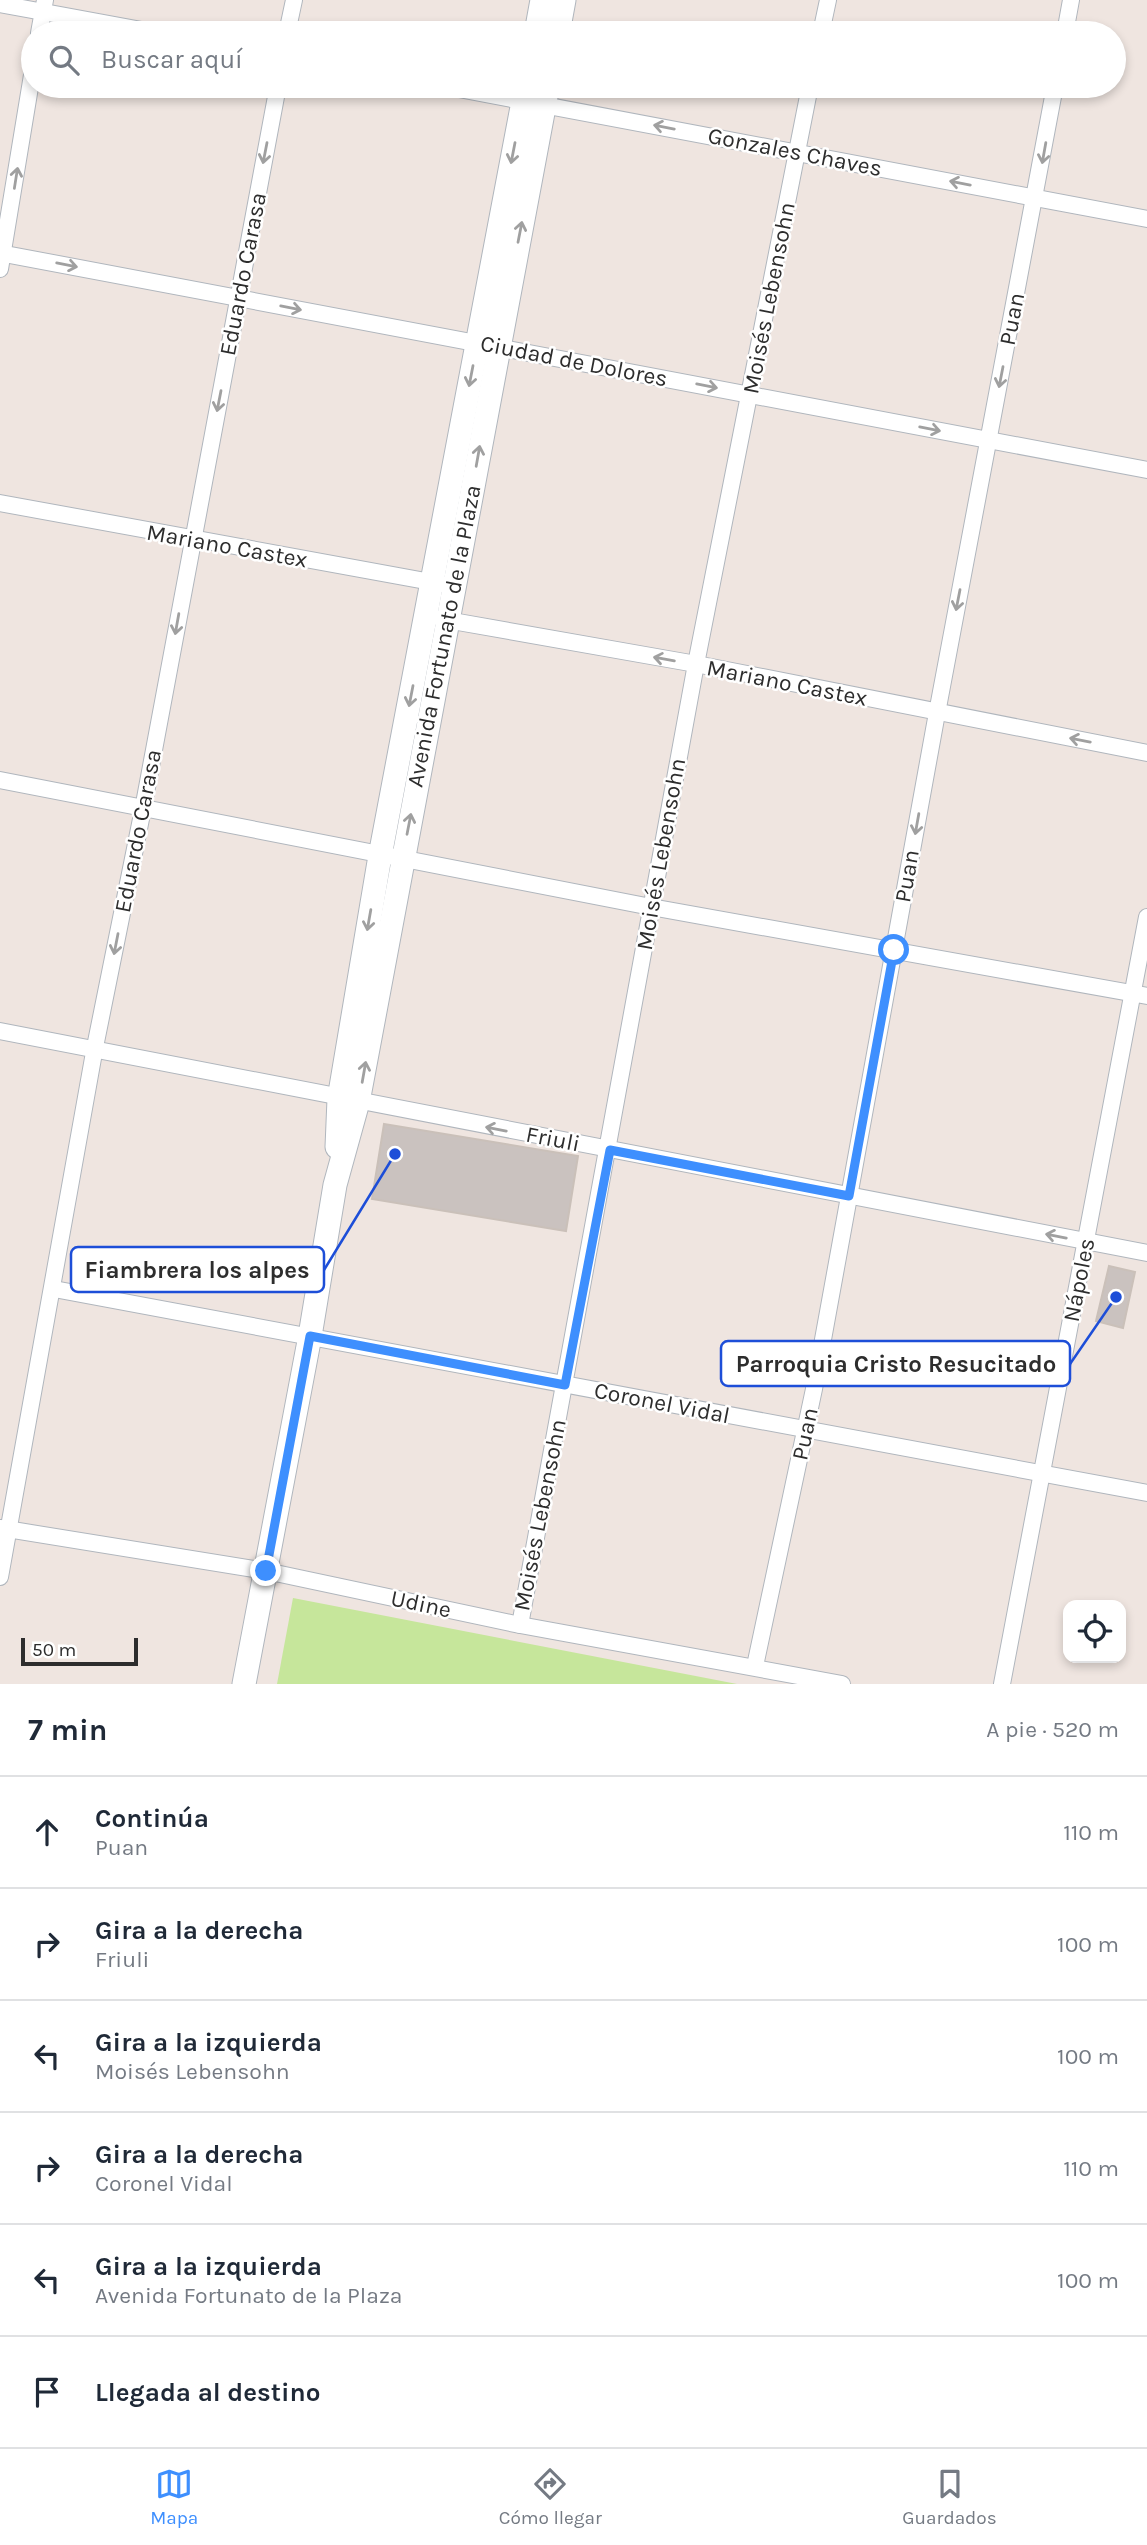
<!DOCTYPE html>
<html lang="es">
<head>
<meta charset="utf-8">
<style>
	body { margin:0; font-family:Karla,sans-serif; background:#f6f6f7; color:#1f2937 }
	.controls { position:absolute; right:21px; bottom:21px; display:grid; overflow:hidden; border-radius:14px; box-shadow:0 4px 10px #0003 }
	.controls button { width:63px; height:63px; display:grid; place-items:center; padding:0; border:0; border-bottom:2px solid #e0e1e3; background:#fff; color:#1f2937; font:35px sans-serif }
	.scale { position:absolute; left:21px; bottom:18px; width:117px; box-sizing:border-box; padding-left:7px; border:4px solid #2d2d2d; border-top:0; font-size:19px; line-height:24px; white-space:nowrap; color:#2d2d2d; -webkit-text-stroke:5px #fff; paint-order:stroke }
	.stop { position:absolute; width:21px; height:21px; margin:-16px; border:5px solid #3e8ffe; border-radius:50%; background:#fff }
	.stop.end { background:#3e8ffe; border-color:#fff; box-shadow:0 2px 7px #0008 }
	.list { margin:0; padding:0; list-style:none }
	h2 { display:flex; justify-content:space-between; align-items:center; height:91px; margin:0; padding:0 28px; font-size:30px }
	h2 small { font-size:23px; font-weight:400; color:#747a83 }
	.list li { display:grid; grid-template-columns:46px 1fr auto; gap:21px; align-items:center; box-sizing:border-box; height:112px; padding:0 28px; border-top:2px solid #e0e1e3 }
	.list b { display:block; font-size:26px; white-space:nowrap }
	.list p { margin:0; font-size:23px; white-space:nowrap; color:#747a83 }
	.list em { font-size:23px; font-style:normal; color:#747a83 }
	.icon { flex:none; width:38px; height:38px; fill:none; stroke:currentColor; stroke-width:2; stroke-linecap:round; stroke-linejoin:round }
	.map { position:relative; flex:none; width:1147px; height:1684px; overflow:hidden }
	.search { position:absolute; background:#fff; box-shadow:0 4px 10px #0003; left:21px; right:21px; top:21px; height:77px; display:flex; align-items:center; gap:18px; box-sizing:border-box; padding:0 24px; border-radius:38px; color:#747a83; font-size:26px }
	.sheet { height:763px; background:#fff }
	nav { display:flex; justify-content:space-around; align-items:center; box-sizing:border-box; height:98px; border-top:2px solid #e0e1e3; background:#fff; font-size:19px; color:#747a83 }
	nav a { display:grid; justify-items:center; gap:4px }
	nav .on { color:#3e8ffe }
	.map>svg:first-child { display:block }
</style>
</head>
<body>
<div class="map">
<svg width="1147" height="1684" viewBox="0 0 1147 1684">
	<rect width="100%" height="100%" fill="#efe5e0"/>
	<!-- green -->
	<polygon fill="#c6e69b" points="293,1598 737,1684 277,1684"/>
	<!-- building -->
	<g fill="#cac2bf" stroke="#cac0b9" stroke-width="2">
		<polygon points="384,1124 578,1156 566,1231 372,1199"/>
		<polygon points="1109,1266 1135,1272 1123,1328 1096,1321"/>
	</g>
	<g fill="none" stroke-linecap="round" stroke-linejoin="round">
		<!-- minor casing -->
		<g stroke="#b0b6bd" stroke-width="18">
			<g id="minor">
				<polyline points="0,4 158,33"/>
				<polyline points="39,33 45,0"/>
				<polyline points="287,33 294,0"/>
				<polyline points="821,33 828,0"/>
				<polyline points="1065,33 1071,0"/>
				<polyline points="443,86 1147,219"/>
				<polyline points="0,253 1147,470"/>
				<polyline points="0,269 33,69"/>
				<polyline points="0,503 442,584"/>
				<polyline points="441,619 696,664 1147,753"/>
				<polyline points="0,780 651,907 1147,996"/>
				<polyline points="0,1031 1147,1253"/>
				<polyline points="54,1289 1147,1493"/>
				<polyline points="0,1528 266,1571 520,1625 842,1684"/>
				<polyline points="0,1577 95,1047 143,809 278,86"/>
				<polyline points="520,1625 696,664 810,86"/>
				<polyline points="755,1666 814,1389 937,713 1055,86"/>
				<polyline points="1002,1684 1147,917"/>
			</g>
		</g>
		<!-- secondary casing -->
		<g stroke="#b0b6bd" stroke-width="25">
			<g id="secondary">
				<polyline points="536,33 542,0"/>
				<polyline points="558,33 564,0"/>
				<polyline points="337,1147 339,1099 380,856 526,86"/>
				<polyline points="244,1684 310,1336 335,1185 358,1102 548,86"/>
			</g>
		</g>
		<!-- minor -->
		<use href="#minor" stroke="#fff" stroke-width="16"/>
		<!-- secondary -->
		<use href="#secondary" stroke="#fff" stroke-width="23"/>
	</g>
	<!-- one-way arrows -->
	<defs><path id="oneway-shaft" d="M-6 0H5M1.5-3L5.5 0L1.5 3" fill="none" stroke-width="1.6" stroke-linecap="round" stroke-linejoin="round" transform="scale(1.75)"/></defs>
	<g stroke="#a0a0a0">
		<use href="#oneway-shaft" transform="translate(664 127) rotate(-169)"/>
		<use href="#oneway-shaft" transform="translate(265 153) rotate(101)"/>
		<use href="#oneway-shaft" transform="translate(513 153) rotate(101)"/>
		<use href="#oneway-shaft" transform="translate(1044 153) rotate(100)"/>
		<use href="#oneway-shaft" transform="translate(16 178) rotate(-81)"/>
		<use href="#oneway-shaft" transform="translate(960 183) rotate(-169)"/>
		<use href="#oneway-shaft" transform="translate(520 232) rotate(-79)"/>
		<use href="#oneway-shaft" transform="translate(67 265) rotate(11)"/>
		<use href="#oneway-shaft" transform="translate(291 308) rotate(11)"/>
		<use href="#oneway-shaft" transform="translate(471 376) rotate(101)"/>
		<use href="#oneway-shaft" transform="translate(1001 377) rotate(101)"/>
		<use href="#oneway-shaft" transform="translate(707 386) rotate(11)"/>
		<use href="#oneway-shaft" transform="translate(219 401) rotate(101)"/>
		<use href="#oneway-shaft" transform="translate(930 429) rotate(11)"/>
		<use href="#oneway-shaft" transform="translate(478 456) rotate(-80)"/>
		<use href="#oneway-shaft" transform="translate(958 600) rotate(101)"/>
		<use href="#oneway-shaft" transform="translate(177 624) rotate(100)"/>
		<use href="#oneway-shaft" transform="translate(664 659) rotate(-170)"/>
		<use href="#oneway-shaft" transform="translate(411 696) rotate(101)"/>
		<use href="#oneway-shaft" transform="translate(1080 740) rotate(-169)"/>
		<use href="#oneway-shaft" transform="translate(409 824) rotate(-79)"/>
		<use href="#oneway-shaft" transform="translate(917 824) rotate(100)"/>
		<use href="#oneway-shaft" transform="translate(369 920) rotate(100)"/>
		<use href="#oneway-shaft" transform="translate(116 944) rotate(101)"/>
		<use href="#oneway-shaft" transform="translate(364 1072) rotate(-80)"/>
		<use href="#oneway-shaft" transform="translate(496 1129) rotate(-169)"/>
		<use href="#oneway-shaft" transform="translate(1056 1236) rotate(-169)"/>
	</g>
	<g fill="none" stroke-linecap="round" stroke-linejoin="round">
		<!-- route -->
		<polyline stroke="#3e8ffe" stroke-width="9" points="266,1571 310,1336 565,1385 610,1150 849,1196 894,950"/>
	</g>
	<g text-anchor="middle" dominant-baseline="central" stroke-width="5" stroke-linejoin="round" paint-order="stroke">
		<!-- street labels -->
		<g font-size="23" fill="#2d2d2d" stroke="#fff">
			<text transform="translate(795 152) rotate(11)">Gonzales Chaves</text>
			<text transform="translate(243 274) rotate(-79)">Eduardo Carasa</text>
			<text transform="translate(769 298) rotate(-79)">Moisés Lebensohn</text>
			<text transform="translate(1012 319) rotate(-79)">Puan</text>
			<text transform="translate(574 361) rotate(11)">Ciudad de Dolores</text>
			<text transform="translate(227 546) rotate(10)">Mariano Castex</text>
			<text transform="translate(444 636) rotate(-79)">Avenida Fortunato de la Plaza</text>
			<text transform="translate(787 683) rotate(11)">Mariano Castex</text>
			<text transform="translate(138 831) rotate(-79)">Eduardo Carasa</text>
			<text transform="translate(661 854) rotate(-80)">Moisés Lebensohn</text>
			<text transform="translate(907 876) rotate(-80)">Puan</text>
			<text transform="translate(553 1139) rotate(11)">Friuli</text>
			<text transform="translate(1079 1280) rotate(-79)">Nápoles</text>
			<text transform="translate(662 1403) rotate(11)">Coronel Vidal</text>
			<text transform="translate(805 1434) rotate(-78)">Puan</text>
			<text transform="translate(540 1515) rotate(-79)">Moisés Lebensohn</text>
			<text transform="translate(421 1604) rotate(12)">Udine</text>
		</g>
	</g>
	<!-- callouts -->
	<path fill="none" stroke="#1d4ed8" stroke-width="2.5" d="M395 1154L324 1270M1116 1297L1070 1364"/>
	<g fill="#1d4ed8" stroke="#fff" stroke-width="2.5">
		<circle cx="395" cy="1154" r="7"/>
		<circle cx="1116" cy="1297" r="7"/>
	</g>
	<g fill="#fff" stroke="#1d4ed8" stroke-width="2.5">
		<rect x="71" y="1247" width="253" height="45" rx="7"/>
		<rect x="721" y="1341" width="349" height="45" rx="7"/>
	</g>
	<g font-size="24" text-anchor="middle" font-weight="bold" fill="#2d2d2d">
		<text x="197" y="1278">Fiambrera los alpes</text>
		<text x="896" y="1372">Parroquia Cristo Resucitado</text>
	</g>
</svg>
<div class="controls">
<button><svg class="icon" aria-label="locate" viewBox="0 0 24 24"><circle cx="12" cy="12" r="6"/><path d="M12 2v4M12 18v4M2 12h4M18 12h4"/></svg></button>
</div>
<div class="scale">50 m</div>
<div class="stop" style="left:894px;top:950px"></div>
<div class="stop end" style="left:266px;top:1571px"></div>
<div class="search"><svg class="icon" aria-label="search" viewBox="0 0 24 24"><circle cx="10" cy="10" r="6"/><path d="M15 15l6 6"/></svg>Buscar aquí</div>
</div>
<section class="sheet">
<h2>7 min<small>A pie · 520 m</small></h2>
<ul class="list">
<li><svg class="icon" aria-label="ahead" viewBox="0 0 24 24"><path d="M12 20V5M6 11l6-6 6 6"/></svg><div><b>Continúa</b><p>Puan</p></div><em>110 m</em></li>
<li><svg class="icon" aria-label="right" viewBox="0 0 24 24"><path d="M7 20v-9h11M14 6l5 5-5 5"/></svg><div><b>Gira a la derecha</b><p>Friuli</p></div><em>100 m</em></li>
<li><svg class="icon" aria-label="left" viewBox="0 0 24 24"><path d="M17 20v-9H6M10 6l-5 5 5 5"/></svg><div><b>Gira a la izquierda</b><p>Moisés Lebensohn</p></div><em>100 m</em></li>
<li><svg class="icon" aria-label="right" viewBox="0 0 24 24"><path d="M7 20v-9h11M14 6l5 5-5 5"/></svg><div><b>Gira a la derecha</b><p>Coronel Vidal</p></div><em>110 m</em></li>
<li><svg class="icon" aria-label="left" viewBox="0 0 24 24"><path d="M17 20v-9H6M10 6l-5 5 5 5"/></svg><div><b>Gira a la izquierda</b><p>Avenida Fortunato de la Plaza</p></div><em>100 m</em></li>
<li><svg class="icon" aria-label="arrive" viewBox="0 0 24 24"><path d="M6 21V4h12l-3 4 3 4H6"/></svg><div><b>Llegada al destino</b></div></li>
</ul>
</section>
<nav>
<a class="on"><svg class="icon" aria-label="map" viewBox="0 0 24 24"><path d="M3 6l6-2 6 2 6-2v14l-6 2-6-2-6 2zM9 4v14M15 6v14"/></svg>Mapa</a>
<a><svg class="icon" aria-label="directions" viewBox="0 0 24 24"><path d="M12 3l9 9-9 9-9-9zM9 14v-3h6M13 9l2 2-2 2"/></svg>Cómo llegar</a>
<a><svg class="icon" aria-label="saved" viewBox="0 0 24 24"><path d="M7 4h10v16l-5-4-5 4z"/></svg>Guardados</a>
</nav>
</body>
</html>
